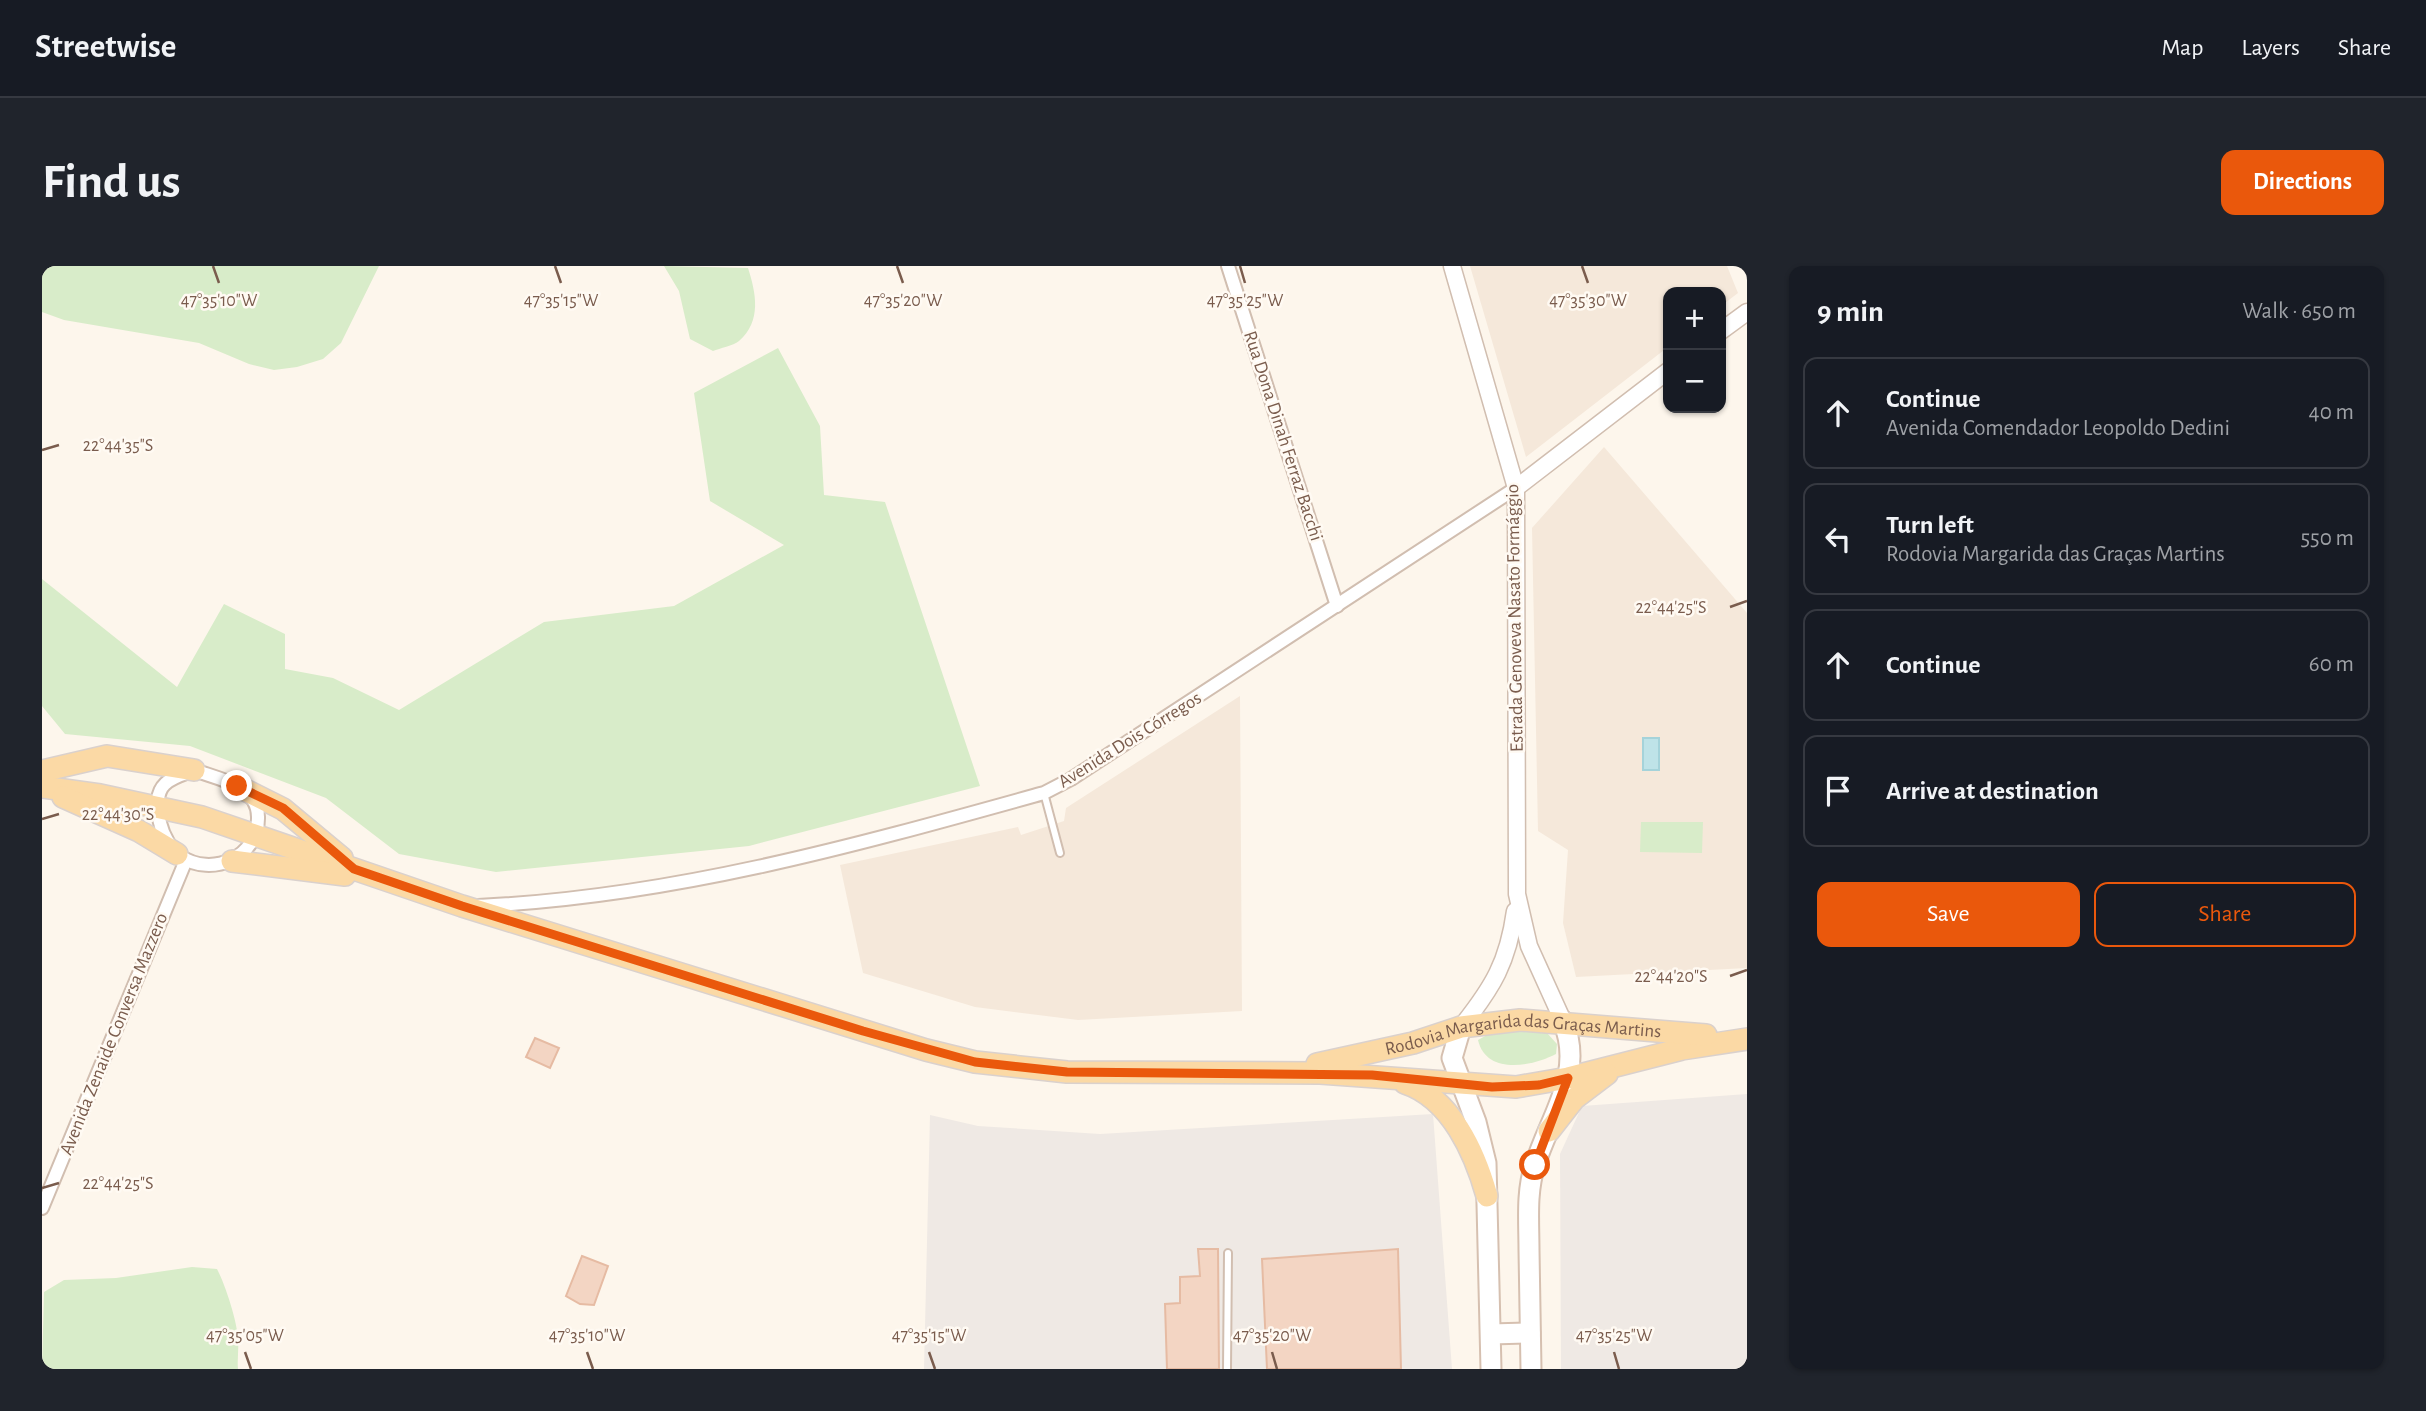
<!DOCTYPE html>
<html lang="en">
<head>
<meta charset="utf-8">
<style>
	body { margin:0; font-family:"Alegreya Sans",sans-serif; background:#20242c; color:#f1f3f6 }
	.controls { position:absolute; right:21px; top:21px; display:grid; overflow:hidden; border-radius:14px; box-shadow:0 2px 5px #0004 }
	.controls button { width:63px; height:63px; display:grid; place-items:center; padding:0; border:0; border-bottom:2px solid #363941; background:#171b24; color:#f1f3f6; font:35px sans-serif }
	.stop { position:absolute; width:21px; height:21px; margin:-16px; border:5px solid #ea580c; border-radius:50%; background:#fff }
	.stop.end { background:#ea580c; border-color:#fff; box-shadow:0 2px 7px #0008 }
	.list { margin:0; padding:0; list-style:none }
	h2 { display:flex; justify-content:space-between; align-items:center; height:91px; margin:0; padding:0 28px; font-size:30px }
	h2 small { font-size:23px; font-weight:400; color:#9ea1a6 }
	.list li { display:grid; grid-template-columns:46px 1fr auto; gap:21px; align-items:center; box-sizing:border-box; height:112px; margin:0 14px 14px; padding:0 14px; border:2px solid #363941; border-radius:14px }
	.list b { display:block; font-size:26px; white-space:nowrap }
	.list p { margin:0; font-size:23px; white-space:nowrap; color:#9ea1a6 }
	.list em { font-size:23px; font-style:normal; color:#9ea1a6 }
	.actions { display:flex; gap:14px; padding:21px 28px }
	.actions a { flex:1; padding:16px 0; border:2px solid #ea580c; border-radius:14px; text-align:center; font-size:24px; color:#ea580c }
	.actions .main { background:#ea580c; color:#fff }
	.icon { flex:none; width:38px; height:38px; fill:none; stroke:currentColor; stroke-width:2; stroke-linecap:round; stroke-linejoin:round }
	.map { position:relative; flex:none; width:1705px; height:1103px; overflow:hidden; border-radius:14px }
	header { display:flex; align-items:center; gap:42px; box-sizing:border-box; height:98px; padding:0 35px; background:#171b24; border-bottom:2px solid #363941 }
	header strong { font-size:33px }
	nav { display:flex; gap:38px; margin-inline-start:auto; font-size:24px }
	.intro { display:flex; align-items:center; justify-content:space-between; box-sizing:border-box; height:168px; padding:0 42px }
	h1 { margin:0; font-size:49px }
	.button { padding:18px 32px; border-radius:14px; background:#ea580c; color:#fff; font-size:24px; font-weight:700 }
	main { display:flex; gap:42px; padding:0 42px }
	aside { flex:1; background:#171b24; border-radius:14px; box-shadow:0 2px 5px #0004 }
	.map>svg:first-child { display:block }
</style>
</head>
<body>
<header>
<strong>Streetwise</strong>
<nav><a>Map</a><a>Layers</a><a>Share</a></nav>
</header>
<div class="intro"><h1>Find us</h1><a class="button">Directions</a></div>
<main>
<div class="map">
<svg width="1705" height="1103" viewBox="0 0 1705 1103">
	<rect width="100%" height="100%" fill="#fdf6ec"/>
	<!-- residential -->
	<g fill="#f5e8da">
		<polygon points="1428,0 1685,0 1696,27 1679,40 1679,26 1626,26 1626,81 1484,191"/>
		<polygon points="1562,181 1705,347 1705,702 1534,711 1521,657 1526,584 1496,565 1490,262"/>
		<polygon points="1198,430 1200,745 1036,754 933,741 821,707 798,599 976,561 979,569 1022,555 1024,542"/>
	</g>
	<!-- industrial -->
	<g fill="#efe9e4">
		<polygon points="1705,828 1705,1103 1519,1103 1518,888 1540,840"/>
		<polygon points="1391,848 1410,1103 882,1103 888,849 936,860 1058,868"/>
	</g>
	<!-- green -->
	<g fill="#d8ecc9">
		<polygon points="0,0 337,0 299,77 281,93 255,101 232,104 207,98 157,77 22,54 0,46"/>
		<path d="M622,0L706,2C714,27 720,55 697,75C691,80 678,82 671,85L648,73L637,25Z"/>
		<polygon points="736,82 778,160 782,229 843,236 938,520 707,580 454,606 357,588 284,532 148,480 23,468 0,440 0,313 135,421 182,338 243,368 243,403 291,412 357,444 502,356 632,340 742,279 668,235 652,127"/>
		<polygon points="1599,556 1661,556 1660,587 1598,586"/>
		<path d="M1492,763L1505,767L1515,778L1514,788C1489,801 1444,809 1436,774L1445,769Z"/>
		<path d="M150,1001L175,1003C183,1018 196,1057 196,1074C197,1084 195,1093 196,1103H0L2,1026L22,1014L74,1012Z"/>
	</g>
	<!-- water -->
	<rect fill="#bfe3e8" stroke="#a5d3da" stroke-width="2" x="1601" y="472" width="16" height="32"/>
	<!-- building -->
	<g fill="#f3d5c3" stroke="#e6bba3" stroke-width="2">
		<polygon points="493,772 517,782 508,802 484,791"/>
		<polygon points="1156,983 1176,983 1177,1103 1125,1103 1123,1038 1138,1037 1138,1011 1158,1010"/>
		<polygon points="1356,983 1359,1103 1225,1103 1220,993"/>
		<polygon points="540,990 566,1000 552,1039 538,1038 524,1030"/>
	</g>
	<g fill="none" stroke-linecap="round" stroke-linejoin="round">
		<!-- service casing -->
		<g stroke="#d1beb0" stroke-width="10">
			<g id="service">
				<polyline points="1002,527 1018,587"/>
				<polyline points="1185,1103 1186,987"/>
			</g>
		</g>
		<!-- minor casing -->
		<g stroke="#d1beb0" stroke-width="16">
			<g id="minor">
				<polyline points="1186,0 1295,340"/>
				<path d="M152,504C176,513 216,519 216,551C217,591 170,612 138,590C121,579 106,534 123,518C130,511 142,508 152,504Z"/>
				<path d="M436,640C631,631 815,579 1002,527L1029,513L1474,222"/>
				<polyline points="0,942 144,594"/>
			</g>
		</g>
		<!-- tertiary casing -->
		<g stroke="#d1beb0" stroke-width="19">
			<g id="tertiary">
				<polyline points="1410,0 1474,222 1475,628 1487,680 1521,755"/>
				<polyline points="1679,65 1705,46"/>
				<polyline points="1474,222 1626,105"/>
				<path d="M1419,761C1451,721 1466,696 1473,645"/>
			</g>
		</g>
		<!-- secondary casing -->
		<g stroke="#d6c0b0" stroke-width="23">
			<g id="secondary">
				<polyline points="1419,761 1410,792 1434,856 1444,897 1449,1103"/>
				<polyline points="1449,1068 1488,1067"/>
				<path d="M1489,1103C1488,1063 1488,1024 1487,984C1487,956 1484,926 1493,899C1508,850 1543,808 1521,755"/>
			</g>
		</g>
		<!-- primary casing -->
		<g stroke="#dad1cd" stroke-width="24">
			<g id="primary">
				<polyline points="0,505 65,490 152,504"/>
				<polyline points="195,520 241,543 300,592"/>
				<polyline points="0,521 58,529 160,551 420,640 884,784 933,796 1025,806 1278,807 1474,821 1526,812 1640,783 1705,773"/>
				<polyline points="21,531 97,565 135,588"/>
				<polyline points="190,595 303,609"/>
				<path id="s1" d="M1275,798L1371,777L1419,761L1478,754L1664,769"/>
				<path d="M1363,817C1409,832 1433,887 1445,930"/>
				<polyline points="1507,865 1532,833 1565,808"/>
			</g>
		</g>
		<!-- service -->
		<use href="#service" stroke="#fff" stroke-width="6"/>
		<!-- minor -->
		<use href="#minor" stroke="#fff" stroke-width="12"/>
		<!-- tertiary -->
		<use href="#tertiary" stroke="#fff" stroke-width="16"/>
		<!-- secondary -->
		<use href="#secondary" stroke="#fff" stroke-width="19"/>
		<!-- primary -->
		<use href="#primary" stroke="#fbd9a5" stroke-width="21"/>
	</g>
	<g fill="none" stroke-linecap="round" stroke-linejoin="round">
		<!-- route -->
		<polyline stroke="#ea580c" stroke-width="9" points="195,520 241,542 312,603 420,640 821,765 933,796 1025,806 1330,809 1450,821 1497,819 1526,812 1493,899"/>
	</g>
	<!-- ticks -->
	<path fill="none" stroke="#7a5c4d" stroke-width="2.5" d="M171,0L177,17M513,0L519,17M855,0L861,17M1198,0L1203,17M1540,0L1546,17M0,184L17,179M1688,341L1705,335M0,553L17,548M1688,710L1705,704M0,922L17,917M203,1086L209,1103M545,1086L551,1103M887,1086L893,1103M1230,1086L1235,1103M1572,1086L1577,1103"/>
	<g text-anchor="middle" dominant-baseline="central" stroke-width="5" stroke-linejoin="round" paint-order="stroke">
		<!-- street labels -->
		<g font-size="19" fill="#7a5c4d" stroke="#fffaf3">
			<text transform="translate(1241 170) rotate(72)">Rua Dona Dinah Ferraz Bacchi</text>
			<text transform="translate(1473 352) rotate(-91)">Estrada Genoveva Nasato Formággio</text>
			<text transform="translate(1088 474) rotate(-32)">Avenida Dois Córregos</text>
			<text transform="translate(72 768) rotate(-68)">Avenida Zenaide Conversa Mazzero</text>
			<text stroke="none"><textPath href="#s1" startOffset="210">Rodovia Margarida das Graças Martins</textPath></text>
		</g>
	</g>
	<g font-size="18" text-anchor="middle" fill="#7a5c4d" stroke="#fffaf3" stroke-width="5" stroke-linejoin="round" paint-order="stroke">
		<text x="177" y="40">47°35'10"W</text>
		<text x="519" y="40">47°35'15"W</text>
		<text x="861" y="40">47°35'20"W</text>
		<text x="1203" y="40">47°35'25"W</text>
		<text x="1546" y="40">47°35'30"W</text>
		<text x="76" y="185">22°44'35"S</text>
		<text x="1629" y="347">22°44'25"S</text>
		<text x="76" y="554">22°44'30"S</text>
		<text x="1629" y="716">22°44'20"S</text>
		<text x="76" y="923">22°44'25"S</text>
		<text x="203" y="1075">47°35'05"W</text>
		<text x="545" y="1075">47°35'10"W</text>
		<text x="887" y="1075">47°35'15"W</text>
		<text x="1230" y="1075">47°35'20"W</text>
		<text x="1572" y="1075">47°35'25"W</text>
	</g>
</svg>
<div class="controls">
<button>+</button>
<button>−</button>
</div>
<div class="stop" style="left:1493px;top:899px"></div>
<div class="stop end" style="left:195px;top:520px"></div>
</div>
<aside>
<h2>9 min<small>Walk · 650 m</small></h2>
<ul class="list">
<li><svg class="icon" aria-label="ahead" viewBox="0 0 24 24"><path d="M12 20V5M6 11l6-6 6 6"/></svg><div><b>Continue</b><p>Avenida Comendador Leopoldo Dedini</p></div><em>40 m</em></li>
<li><svg class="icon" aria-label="left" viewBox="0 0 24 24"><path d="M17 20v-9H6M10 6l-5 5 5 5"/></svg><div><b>Turn left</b><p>Rodovia Margarida das Graças Martins</p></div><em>550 m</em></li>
<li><svg class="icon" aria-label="ahead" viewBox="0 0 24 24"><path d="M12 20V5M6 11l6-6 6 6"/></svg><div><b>Continue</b></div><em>60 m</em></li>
<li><svg class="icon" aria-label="arrive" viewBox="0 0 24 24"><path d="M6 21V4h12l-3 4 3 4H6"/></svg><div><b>Arrive at destination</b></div></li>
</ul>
<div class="actions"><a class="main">Save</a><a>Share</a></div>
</aside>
</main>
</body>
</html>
